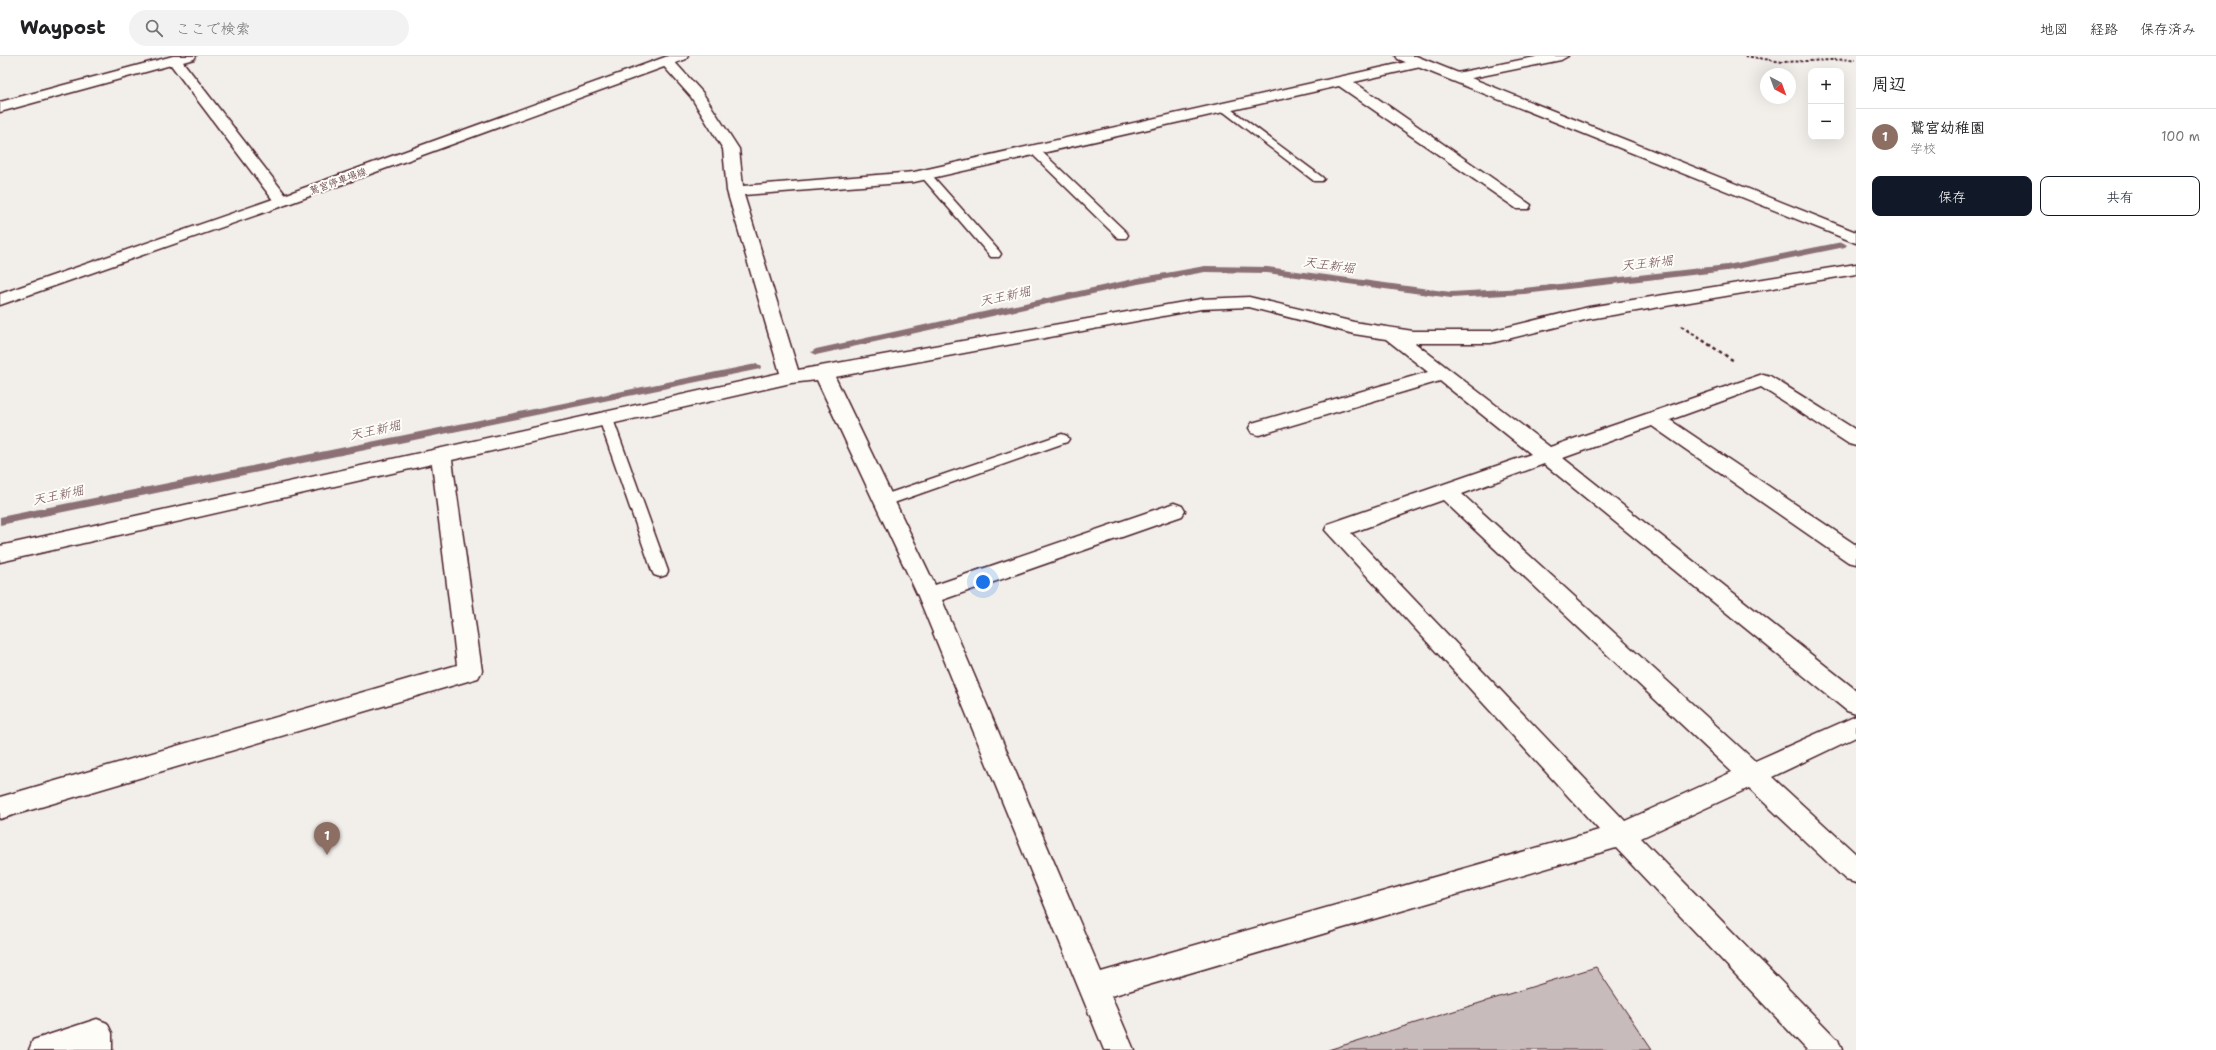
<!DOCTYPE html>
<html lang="ja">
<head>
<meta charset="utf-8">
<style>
	body { margin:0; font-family:"Shantell Sans","Klee One",sans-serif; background:#f2f2f2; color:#202124 }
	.controls { position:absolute; right:12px; top:12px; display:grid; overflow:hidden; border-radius:8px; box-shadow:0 4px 16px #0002 }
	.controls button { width:36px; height:36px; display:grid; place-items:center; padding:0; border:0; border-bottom:1px solid #e0e0e0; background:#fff; color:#202124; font:20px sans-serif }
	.compass { position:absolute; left:1760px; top:12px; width:36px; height:36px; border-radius:50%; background:#fff; box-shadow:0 4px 16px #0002; rotate:139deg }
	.you { position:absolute; left:983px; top:526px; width:14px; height:14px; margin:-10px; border:3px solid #fff; border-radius:50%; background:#1a73e8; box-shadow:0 0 0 6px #1a73e833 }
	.badge { display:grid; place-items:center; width:26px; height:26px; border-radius:50%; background:#111827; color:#fff; font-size:13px; font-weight:700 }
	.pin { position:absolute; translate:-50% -33px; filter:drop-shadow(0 1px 2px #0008) }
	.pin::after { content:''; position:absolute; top:21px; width:14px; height:12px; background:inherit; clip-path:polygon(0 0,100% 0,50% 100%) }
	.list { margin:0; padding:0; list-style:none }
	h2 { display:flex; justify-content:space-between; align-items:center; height:52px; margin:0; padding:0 16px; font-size:17px }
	h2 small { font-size:13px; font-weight:400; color:#757577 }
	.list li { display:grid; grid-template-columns:26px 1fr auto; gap:12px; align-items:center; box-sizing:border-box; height:56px; padding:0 16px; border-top:1px solid #e0e0e0 }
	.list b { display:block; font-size:15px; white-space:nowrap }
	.list p { margin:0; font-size:13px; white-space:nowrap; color:#757577 }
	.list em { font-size:13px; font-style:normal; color:#757577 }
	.actions { display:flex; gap:8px; padding:12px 16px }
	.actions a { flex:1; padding:9px 0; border:1px solid #111827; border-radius:8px; text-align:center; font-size:14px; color:#111827 }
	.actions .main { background:#111827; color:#fff }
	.icon { flex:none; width:22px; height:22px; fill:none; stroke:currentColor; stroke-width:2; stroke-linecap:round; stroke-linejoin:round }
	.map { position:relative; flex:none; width:1856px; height:994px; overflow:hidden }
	header { display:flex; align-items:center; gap:24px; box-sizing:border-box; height:56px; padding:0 20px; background:#fff; border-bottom:1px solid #e0e0e0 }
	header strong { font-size:19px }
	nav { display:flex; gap:22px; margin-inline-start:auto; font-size:14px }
	.search { width:280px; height:36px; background:#f2f2f2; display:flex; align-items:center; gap:10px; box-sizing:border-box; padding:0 14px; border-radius:22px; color:#757577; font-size:15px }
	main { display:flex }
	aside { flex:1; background:#fff }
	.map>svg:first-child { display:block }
</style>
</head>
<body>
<header>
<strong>Waypost</strong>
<div class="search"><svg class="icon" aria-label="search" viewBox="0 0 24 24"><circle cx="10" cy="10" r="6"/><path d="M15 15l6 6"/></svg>ここで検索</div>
<nav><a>地図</a><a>経路</a><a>保存済み</a></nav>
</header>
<main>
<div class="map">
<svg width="1856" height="994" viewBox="0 0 1856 994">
	<rect width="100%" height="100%" fill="#f2efeb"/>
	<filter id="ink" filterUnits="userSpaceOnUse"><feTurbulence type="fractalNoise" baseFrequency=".025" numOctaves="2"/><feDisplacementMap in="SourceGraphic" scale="8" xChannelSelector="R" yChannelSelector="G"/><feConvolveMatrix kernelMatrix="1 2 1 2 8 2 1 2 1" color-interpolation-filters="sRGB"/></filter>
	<g filter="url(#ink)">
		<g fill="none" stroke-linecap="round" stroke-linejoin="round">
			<!-- stream -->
			<g fill="#8b6f75" fill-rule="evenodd">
				<polygon points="1842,186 1847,189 1845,191 1727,215 1524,238 1451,242 1267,217 1205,216 1138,228 816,299 811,296 816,293 1138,222 1205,210 1267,211 1451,236 1524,232 1727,209"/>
				<polygon points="756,308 760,309 761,311 760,313 0,469 0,461"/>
			</g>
		</g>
		<!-- building -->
		<polygon fill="#c8bbbb" stroke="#4a1f2b" points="1596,911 1652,994 1328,994"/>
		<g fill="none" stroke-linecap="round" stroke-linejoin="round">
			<!-- lane casing -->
			<g stroke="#4a1f2b" stroke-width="3">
				<g id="lane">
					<polygon points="1224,48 1322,121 1324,123 1322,125 1314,125 1220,53 1219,51"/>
					<polygon points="1034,91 1038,92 1126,176 1128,179 1126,182 1118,182 1030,96 1028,94 1030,92"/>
					<polygon points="925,114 929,116 999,195 1001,198 999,201 991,201 921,120 919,118"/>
					<polygon points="606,358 611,360 613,363 668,515 666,519 660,521 654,519 652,515 599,363 601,360"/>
					<polygon points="1062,378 1067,380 1069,383 1067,386 888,449 883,450 878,449 875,445 878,441"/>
				</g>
			</g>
			<!-- street casing -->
			<g stroke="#4a1f2b" stroke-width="3">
				<g id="street">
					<polygon points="173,0 196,0 194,3 183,6 288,142 290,145 288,148 276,148 171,9 0,56 0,46"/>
					<polygon points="1540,0 1568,0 1561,4 1457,25 1450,21 1457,17"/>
					<path d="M666,1L671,2L702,36L739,93L743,130L914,116L1420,3L1425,4L1427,7L1425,10L1354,26L1531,149L1529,153H1517L1339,30L914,126L744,139L798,314L1201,243L1249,241L1354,266L1413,275H1491L1589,251L1856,208V218L1589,263L1491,287H1415L1550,391L1763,318L1770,320L1856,374V390L1849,388L1761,331L1670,364L1856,489V508L1848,506L1652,370L1563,402L1856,634V658L1847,655L1544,408L1462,438L1755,705L1856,660V681L1772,721L1856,798V827L1846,824L1749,732L1641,782L1838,984L1842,994H1807L1616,792L1111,940L1134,994H1104L918,540L817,324L791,327L452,404L482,615L478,622L0,763V741L457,609L432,408L0,506V490L780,317L727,135L723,93L691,41L659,5ZM1249,251L1354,278L1386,283L1428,316L1252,367L1249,372L1252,377L1259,379L1440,325L1531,398L1328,468L1325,474L1599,774L1101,916L942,544L1182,460L1185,455L1182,450L1174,447L1166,450L935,529L835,321L1201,253ZM1443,444L1732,716L1625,765L1351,477Z"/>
					<polygon points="97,963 107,967 112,977 112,994 29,994 33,984"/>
				</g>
			</g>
			<!-- secondary casing -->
			<g stroke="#4a1f2b" stroke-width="3">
				<g id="secondary">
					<polygon points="668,0 688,0 686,3 288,148 0,249 0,238 276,142"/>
					<polygon points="1396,0 1416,0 1856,176 1856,187 1398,3"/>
				</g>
			</g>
			<!-- path-far1 -->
			<polyline stroke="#4a1f2b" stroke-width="2" stroke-dasharray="3 2" stroke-linecap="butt" points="1745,0 1783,6 1856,3"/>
			<!-- path -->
			<polyline stroke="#4a1f2b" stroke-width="2.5" stroke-dasharray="3.5 3" stroke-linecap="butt" points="1681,270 1734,305"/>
			<!-- lane -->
			<use href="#lane" fill="#fdfcf7" fill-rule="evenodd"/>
			<!-- street -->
			<use href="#street" fill="#fdfcf7" fill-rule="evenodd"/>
			<!-- secondary -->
			<use href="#secondary" fill="#fdfcf7" fill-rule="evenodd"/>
		</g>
	</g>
	<g text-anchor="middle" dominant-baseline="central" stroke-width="4" stroke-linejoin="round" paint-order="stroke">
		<!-- far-street labels -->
		<g font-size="10" fill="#4a1f2b" stroke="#fdfcf7">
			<text transform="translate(338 125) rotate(-20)">鷲宮停車場線</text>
		</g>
		<!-- water labels -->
		<g font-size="13" font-style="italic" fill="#704e56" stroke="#fdfcf7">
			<text transform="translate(1647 207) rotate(-6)">天王新堀</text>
			<text transform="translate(1329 209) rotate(8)">天王新堀</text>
			<text transform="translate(1005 240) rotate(-12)">天王新堀</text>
			<text transform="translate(375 374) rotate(-12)">天王新堀</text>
			<text transform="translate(58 439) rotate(-12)">天王新堀</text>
		</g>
	</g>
</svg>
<div class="controls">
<button>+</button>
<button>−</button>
</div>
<svg class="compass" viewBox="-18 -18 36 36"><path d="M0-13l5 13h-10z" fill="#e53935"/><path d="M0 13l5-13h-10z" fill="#757577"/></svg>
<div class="you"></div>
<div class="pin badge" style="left:327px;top:799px;background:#8d6e63">1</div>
</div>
<aside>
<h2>周辺<small></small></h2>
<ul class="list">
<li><span class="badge" style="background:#8d6e63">1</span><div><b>鷲宮幼稚園</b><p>学校</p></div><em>100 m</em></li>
</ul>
<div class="actions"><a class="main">保存</a><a>共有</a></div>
</aside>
</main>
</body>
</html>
